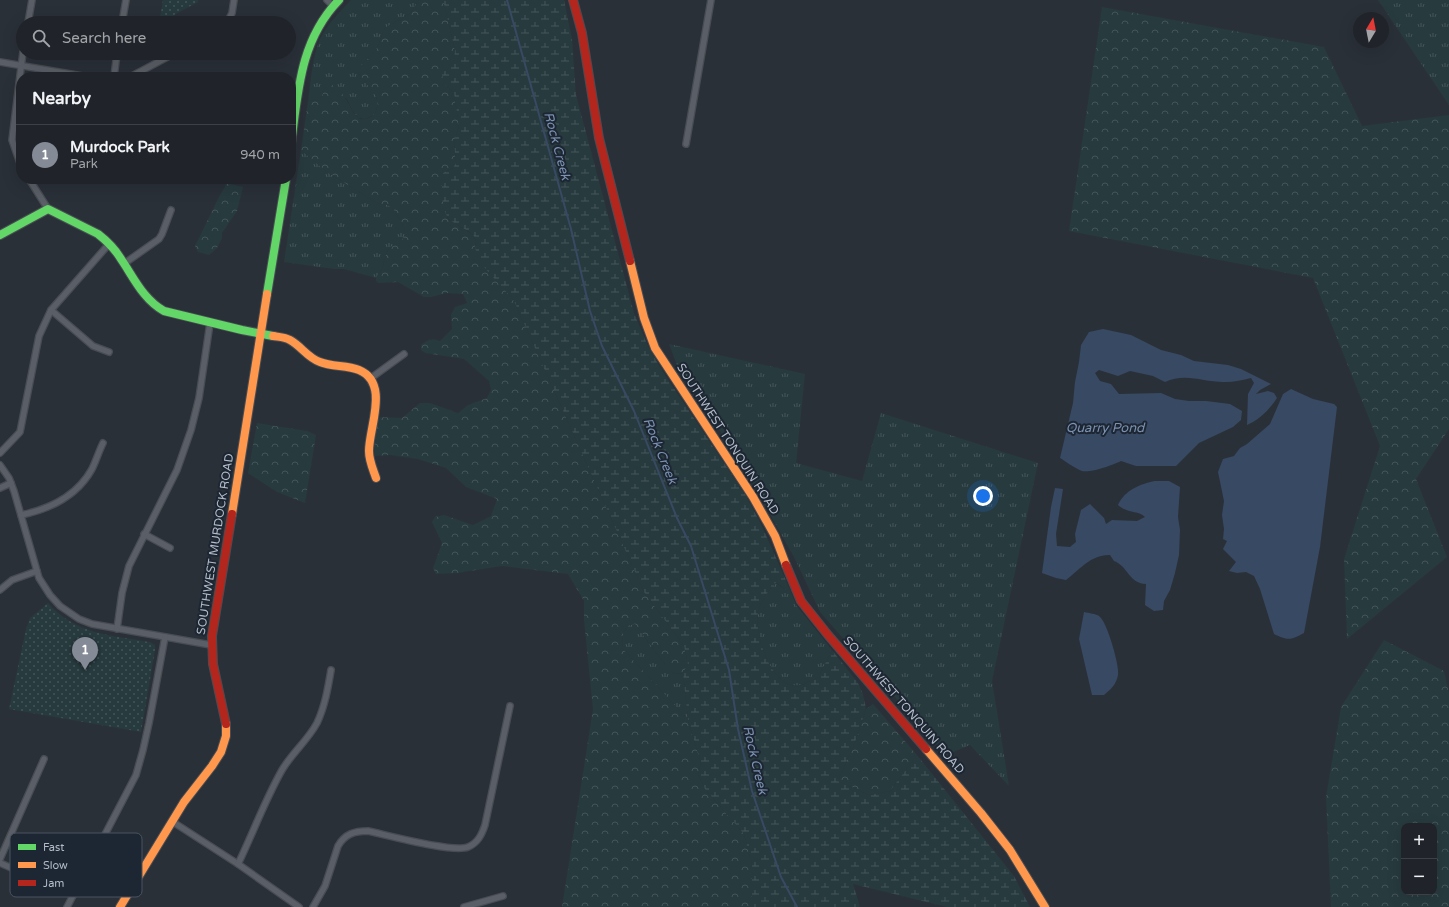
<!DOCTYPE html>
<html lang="en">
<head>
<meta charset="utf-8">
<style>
	body { margin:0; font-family:"Varela Round",sans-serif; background:#2d3036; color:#f1f3f6 }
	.controls { position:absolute; right:12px; bottom:12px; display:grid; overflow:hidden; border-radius:8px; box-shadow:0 4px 16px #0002 }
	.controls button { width:36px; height:36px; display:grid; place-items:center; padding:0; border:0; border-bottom:1px solid #3d4147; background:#20242a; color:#f1f3f6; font:20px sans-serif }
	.compass { position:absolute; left:1353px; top:12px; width:36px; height:36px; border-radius:50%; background:#20242a; box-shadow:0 4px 16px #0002; rotate:10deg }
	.you { position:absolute; left:983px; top:496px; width:14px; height:14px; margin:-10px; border:3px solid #fff; border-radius:50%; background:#1a73e8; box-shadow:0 0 0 6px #1a73e833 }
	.badge { display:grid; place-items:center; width:26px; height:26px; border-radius:50%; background:#848b96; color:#fff; font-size:13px; font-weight:700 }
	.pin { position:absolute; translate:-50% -33px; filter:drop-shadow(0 1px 2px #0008) }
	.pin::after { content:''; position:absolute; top:21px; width:14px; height:12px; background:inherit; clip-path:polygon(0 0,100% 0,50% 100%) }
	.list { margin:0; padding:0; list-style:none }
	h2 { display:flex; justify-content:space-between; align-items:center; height:52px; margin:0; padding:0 16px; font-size:17px }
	h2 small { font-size:13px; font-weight:400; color:#a2a4a8 }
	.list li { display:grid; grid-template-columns:26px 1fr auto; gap:12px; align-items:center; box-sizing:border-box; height:60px; padding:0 16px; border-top:1px solid #3d4147 }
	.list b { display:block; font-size:15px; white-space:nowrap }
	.list p { margin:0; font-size:13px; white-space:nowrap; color:#a2a4a8 }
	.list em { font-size:13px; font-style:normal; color:#a2a4a8 }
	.icon { flex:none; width:22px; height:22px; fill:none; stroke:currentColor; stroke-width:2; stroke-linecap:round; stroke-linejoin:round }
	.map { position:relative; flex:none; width:1449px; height:907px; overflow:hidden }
	.search { position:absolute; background:#20242a; box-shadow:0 4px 16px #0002; left:16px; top:16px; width:280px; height:44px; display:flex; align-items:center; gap:10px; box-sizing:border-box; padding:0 14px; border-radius:22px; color:#a2a4a8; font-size:15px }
	.panel { position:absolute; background:#20242a; box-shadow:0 4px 16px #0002; left:16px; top:72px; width:280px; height:112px; border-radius:16px }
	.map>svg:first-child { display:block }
</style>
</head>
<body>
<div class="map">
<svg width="1449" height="907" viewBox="0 0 1449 907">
	<defs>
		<pattern id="grass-tufts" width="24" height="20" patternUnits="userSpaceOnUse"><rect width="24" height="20" fill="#273a3e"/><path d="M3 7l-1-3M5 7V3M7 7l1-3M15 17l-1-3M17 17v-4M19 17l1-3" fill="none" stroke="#445559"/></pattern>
		<pattern id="forest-crowns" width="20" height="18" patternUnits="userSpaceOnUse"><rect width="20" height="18" fill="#273a3e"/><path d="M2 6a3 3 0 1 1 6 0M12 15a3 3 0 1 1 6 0" fill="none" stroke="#445559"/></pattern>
		<pattern id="wetland-marsh" width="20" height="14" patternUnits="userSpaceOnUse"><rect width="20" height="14" fill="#273a3e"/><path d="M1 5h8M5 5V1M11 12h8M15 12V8" fill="none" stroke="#445559"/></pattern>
		<pattern id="park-dots" width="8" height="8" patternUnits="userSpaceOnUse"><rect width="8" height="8" fill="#273a3e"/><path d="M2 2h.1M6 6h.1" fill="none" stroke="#445559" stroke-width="1.8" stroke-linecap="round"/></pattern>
	</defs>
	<rect width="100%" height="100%" fill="#2a3038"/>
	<!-- grass -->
	<g fill="url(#grass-tufts)">
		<path d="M351,0H419L411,13L385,28L376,50L359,69L358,73L376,95L378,106L374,115L365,119L358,118L352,110L347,99L326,87L320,100L308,101C311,81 312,58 320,39C327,24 340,12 351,0Z"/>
		<polygon points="1378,0 1449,0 1449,105"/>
		<polygon points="301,150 327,172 377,203 388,205 394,210 404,227 405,235 400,243 391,247 387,251 382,269 376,278 344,269 334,269 284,262"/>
		<polygon points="669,344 805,374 796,463 862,481 881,413 1038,463 992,681 1009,786 970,745 946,755 820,612 795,559 738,457 680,373"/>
		<path d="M775,583C781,585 784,590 791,592L796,605L832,650C827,659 823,670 817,677C815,680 810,681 806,683C774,699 754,635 758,612C760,604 769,589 775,583Z"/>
		<polygon points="635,624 669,670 676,674 683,673 688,720 622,648 623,632 629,625"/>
	</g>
	<!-- forest -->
	<g fill="url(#forest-crowns)" fill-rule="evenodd">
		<path d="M419,0H443L455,50L454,60L444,84L454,93L459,126L454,142L456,163L453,168L443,173L444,206L448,219L473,235L476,241L475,247L486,268L506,290L514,301L644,592L684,646L688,665L683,673L676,674L669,670L635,624L629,625L623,632L622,648L688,720L701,763L698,775L705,789L744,834L752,865V907H562L593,709L584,620V601L568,574L502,566L457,573L436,574L433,568L442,543L432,522L435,517L444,515L473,525L491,516L497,499L466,487L446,468L418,459L390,455L375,456L374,451L378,417L402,418L420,403H430L458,413L468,405L487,398L491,390L489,381L464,359L425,353L421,350V345C427,340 432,338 440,341L452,329L451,315L455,307L467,303L463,294L446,293L431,297H424L398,282L379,283L376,281V278L382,269L387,251L390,247L400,243L405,235L404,227L394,210L388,205L377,203L327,172L301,150L308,101L320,100L326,87L332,85C338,88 341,92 345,98C351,105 354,122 366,119C369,118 372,116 374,115L378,106L376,96L358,73L359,68L376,50L385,28L411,13Z"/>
		<polygon points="1102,7 1324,47 1362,126 1449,115 1449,429 1416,479 1447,557 1347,639 1344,559 1380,446 1313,278 1069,231"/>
		<polygon points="226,183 243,187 237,211 222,233 222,238 217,248 209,255 198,252 195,246 220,195 225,187"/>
		<polygon points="257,423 307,431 316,435 305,503 277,492 248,473"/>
		<path d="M1384,640L1444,671L1449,693V907H1331L1326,797L1341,707ZM1404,826H1434V892H1404Z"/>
		<polygon points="873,704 917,755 890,791 869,795 838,781 855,742 866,709"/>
	</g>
	<!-- wetland -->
	<path fill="url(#wetland-marsh)" d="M443,0H564L572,39L576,95L634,313L647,344L661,369L746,496L762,526L791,592C784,590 781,584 775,583C769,589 760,604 758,612C754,635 774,699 806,683C810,681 815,680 817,677C823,670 827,659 832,650L858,683L863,694L866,709L855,742L838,781L869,795L890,791L917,755L1014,876L1030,907H947L853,884L860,907H752V865L744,834L705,789L698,775L701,763L688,720L683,673L688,665L684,646L644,592L514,301C503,286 484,271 477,255C474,249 478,241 473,235C467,229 457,226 450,220C441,213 441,183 443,173L453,168L456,163L454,142L459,126L454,93L444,84L442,74L454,60L455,50Z"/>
	<!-- park -->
	<g fill="url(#park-dots)">
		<polygon points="163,0 198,0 198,2 174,15 172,23 159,23"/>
		<path d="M48,603C74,634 114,636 150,642L155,645V650L141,732L9,709L26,629L30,618Z"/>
	</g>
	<!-- water -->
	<g fill="#384963">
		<path d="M1103,329L1131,335L1161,350L1181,355L1194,361L1228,365L1241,369L1271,384L1260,390L1256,394L1268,391L1274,393L1277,398C1270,409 1259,420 1247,425L1248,394L1254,383L1251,378C1243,380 1234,382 1226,382C1205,383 1186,372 1165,382L1153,376L1130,371L1118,376L1099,370L1095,373L1100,381L1111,384L1119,394L1161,393L1175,399L1189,401H1206L1230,404L1242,411L1241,420L1233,427L1199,443L1176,466H1136L1121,461C1113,465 1091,473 1082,471C1076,469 1065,461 1060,458L1073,403L1075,382L1079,362L1081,345L1089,332Z"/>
		<path d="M1291,389L1313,399L1334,404L1337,407L1320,547L1304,633C1291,640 1288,641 1274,634L1260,589L1254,576L1246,572L1237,573L1229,571L1236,562L1223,549L1227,541L1223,539L1224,529L1222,515L1224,501L1218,472L1223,459L1234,456L1240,448L1247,444L1270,424L1283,394Z"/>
		<path d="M1155,481H1169L1180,487L1178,517L1180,530L1179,555L1175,573L1170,590L1164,601L1163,610L1154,611L1145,605L1146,584C1128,583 1128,566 1114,561L1110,555C1092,554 1080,569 1066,580L1056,578L1042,573L1051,507L1055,488L1063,489L1056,534L1057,546L1070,547L1076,542L1075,534L1081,510L1090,504L1104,518L1106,524L1112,520L1137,521L1145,517C1138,510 1128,514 1118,505C1125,490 1140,484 1155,481Z"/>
		<path d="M1084,612C1089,613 1096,614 1099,616C1107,621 1120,667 1118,675C1116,685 1111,689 1104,695H1092L1079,639Z"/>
	</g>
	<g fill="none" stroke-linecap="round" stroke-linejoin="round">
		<!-- stream -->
		<polyline stroke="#384963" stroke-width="2" points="507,0 571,229 590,311 602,346 634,411 677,518 691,546 729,670 738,729 752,791 781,877 797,907"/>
		<!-- street casing -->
		<g stroke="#484c53" stroke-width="8">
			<g id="street">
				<polyline points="327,0 333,6"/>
				<polyline points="28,23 32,0"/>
				<polyline points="122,23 126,0"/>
				<polyline points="227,23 232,13 234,0"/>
				<polyline points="0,62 88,77"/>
				<polyline points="114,77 117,53"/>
				<polyline points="130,77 175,53"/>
				<polyline points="686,144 711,0"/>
				<polyline points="21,166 12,140 23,52"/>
				<polyline points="29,179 48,209"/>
				<polyline points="125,263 159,239 162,234 171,210"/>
				<polyline points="51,310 93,346 109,352"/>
				<polyline points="371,378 404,354"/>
				<polyline points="0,453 20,432 39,336 51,310 109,244"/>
				<polyline points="0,465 9,478 14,491 39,578 50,595 60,606 79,619 92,624 211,645"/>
				<polyline points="0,488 11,483"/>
				<path d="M21,515C50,509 77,496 92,469C96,461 99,451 103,443"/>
				<polyline points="144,534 170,548"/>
				<polyline points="0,590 12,580 37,571"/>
				<polyline points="117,629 122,593 129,566 177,470 191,430 199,398 210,323"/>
				<polyline points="173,822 238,864 299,907"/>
				<polyline points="0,859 44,759"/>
				<polyline points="0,863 73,895"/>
				<path d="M238,864C253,833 265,800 282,770C292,753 308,740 317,723C325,706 328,688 331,670"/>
				<polyline points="67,907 136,775 143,750 149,723 165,637"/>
				<path d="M313,907L325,886L338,846C345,834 354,831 368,831C387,835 453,853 468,847C478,843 482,834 485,825L510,706"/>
				<polyline points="464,907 503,896"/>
			</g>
		</g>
		<!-- fast casing -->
		<g stroke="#484c53" stroke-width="10">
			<g id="fast">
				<path d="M291,144C298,92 300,40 339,0"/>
				<path d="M0,235L48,209L98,234C107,241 115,249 121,259C134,278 143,299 164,311L242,330L273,336"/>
				<polyline points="267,294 286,179"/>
			</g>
		</g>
		<!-- slow casing -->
		<g stroke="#484c53" stroke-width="10">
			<g id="slow">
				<polyline points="630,261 644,318 655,348 753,497 775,536 786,565"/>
				<path d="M273,336C279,337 285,337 290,340C301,346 308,358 320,362C332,367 347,365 359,370C390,383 369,427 369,451C369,461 373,469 376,478"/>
				<polyline points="232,514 267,294"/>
				<polyline points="926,749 981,813 1010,850 1045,907"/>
				<polyline points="120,907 184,802 212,766 221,752 226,736 226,724"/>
			</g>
		</g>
		<!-- jam casing -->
		<g stroke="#484c53" stroke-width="10">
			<g id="jam">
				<polyline points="573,0 582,33 599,138 630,261"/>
				<polyline points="786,565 801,601 828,635 926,749"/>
				<polyline points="226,724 213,664 212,636 232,514"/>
			</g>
		</g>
		<!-- street -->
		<use href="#street" stroke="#5a5e66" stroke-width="5.5"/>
		<!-- fast -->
		<use href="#fast" stroke="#63d668" stroke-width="8"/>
		<!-- slow -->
		<use href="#slow" stroke="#ff974d" stroke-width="8"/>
		<!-- jam -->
		<use href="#jam" stroke="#b3261e" stroke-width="8"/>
	</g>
	<g text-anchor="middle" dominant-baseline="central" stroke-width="4" stroke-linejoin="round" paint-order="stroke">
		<!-- street labels -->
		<g font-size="12" fill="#b4bcc9" stroke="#1d2633">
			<text transform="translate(728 439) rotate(57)">SOUTHWEST TONQUIN ROAD</text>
			<text transform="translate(215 544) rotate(-81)">SOUTHWEST MURDOCK ROAD</text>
			<text transform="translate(904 705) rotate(49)">SOUTHWEST TONQUIN ROAD</text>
		</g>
		<!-- water labels -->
		<g font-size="13" font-style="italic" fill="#7c92b1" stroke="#1d2633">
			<text transform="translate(557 146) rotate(75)">Rock Creek</text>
			<text x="1105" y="428">Quarry Pond</text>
			<text transform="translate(660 451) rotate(68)">Rock Creek</text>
			<text transform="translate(755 760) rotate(77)">Rock Creek</text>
		</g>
	</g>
	<!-- legend -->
	<rect x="10" y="833" width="132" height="64" rx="6" fill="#1d2633" stroke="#4a5360" stroke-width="1"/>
	<rect x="18" y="844" width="18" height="6" fill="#63d668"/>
	<rect x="18" y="862" width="18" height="6" fill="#ff974d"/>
	<rect x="18" y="880" width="18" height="6" fill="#b3261e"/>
	<g font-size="11" fill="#b4bcc9">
		<text x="43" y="851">Fast</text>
		<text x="43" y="869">Slow</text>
		<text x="43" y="887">Jam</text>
	</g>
</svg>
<div class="controls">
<button>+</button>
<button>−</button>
</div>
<svg class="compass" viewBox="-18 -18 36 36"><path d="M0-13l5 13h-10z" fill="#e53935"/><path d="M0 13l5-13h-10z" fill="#a2a4a8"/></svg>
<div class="you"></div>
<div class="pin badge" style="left:85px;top:670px">1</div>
<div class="search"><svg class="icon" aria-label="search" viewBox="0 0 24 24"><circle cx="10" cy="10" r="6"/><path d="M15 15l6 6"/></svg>Search here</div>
<section class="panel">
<h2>Nearby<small></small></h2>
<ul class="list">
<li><span class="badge">1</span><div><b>Murdock Park</b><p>Park</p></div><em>940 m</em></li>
</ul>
</section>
</div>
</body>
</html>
